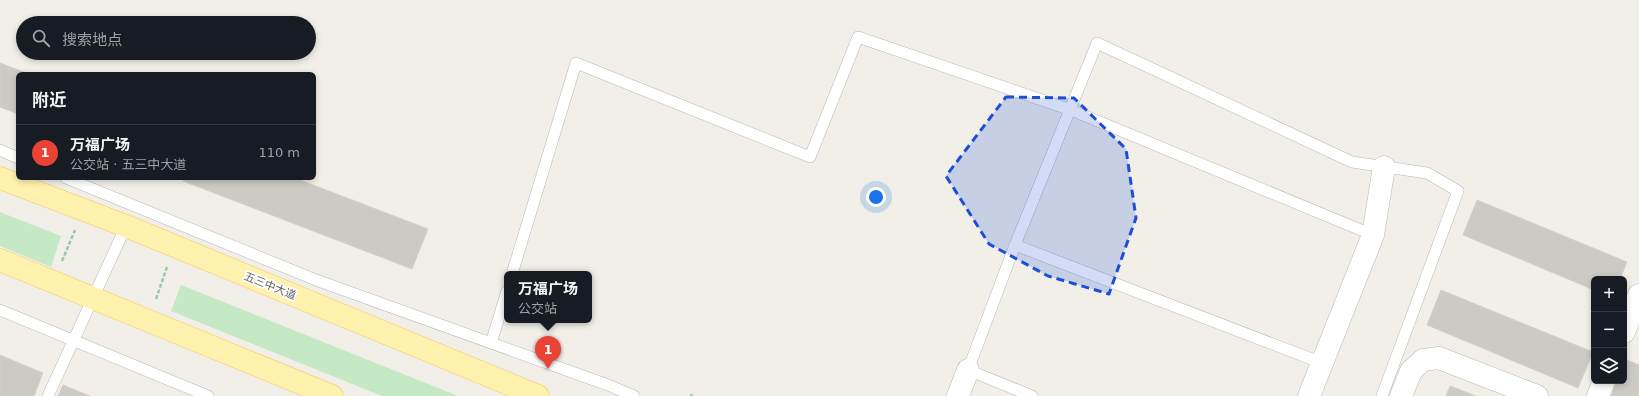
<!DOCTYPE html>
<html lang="zh">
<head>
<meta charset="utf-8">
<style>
	body { margin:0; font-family:"DejaVu Sans","Noto Sans SC",sans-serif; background:#242831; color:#f1f3f6 }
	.controls { position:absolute; right:12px; bottom:12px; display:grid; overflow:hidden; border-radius:6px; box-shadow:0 2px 6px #0003 }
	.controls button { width:36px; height:36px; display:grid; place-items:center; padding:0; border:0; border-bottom:1px solid #363941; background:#171b24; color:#f1f3f6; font:20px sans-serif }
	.you { position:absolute; left:876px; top:197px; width:14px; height:14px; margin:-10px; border:3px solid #fff; border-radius:50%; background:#1a73e8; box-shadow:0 0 0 6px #1a73e833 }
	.badge { display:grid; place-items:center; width:26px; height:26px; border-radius:50%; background:#ea4335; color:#fff; font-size:13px; font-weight:700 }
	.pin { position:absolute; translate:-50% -33px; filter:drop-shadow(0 1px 2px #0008) }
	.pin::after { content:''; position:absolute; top:21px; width:14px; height:12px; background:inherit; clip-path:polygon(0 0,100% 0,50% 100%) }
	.popup { position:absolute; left:504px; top:271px; width:88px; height:52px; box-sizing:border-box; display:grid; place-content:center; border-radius:6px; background:#171b24; filter:drop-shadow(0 1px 3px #0005); font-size:13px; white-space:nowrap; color:#9ea1a6 }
	.popup b { font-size:15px; color:#f1f3f6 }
	.popup::after { content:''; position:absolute; left:50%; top:100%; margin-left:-8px; border:8px solid transparent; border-top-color:#171b24 }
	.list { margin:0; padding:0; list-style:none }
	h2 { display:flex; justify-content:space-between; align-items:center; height:52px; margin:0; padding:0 16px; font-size:17px }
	h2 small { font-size:13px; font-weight:400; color:#9ea1a6 }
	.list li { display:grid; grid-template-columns:26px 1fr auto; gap:12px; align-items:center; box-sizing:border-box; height:56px; padding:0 16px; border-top:1px solid #363941 }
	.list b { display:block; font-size:15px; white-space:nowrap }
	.list p { margin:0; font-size:13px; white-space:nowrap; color:#9ea1a6 }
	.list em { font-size:13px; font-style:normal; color:#9ea1a6 }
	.icon { flex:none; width:22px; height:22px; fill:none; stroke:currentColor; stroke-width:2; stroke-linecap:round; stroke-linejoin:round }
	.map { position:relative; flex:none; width:1639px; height:396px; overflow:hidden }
	.search { position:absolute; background:#171b24; box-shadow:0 2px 6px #0003; left:16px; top:16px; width:300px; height:44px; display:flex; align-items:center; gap:10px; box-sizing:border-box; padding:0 14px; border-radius:22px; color:#9ea1a6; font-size:15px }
	.panel { position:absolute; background:#171b24; box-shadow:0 2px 6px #0003; left:16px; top:72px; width:300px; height:108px; border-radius:6px }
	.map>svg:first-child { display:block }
</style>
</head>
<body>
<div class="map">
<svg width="1639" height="396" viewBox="0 0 1639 396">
	<rect width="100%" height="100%" fill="#f1efe8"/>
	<!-- green -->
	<g fill="#c5e8c5">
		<polygon points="0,212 61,236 51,267 0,246"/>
		<polygon points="181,285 458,396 382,396 171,311"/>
	</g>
	<!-- building -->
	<g fill="#cccac5" stroke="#d6d1c6">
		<polygon points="0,63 29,74 18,74 18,114 0,107"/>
		<polygon points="184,178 295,178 428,229 412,269 183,181"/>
		<polygon points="1477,200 1627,262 1620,279 1594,279 1594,290 1463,235"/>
		<polygon points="1441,290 1593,352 1578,388 1427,325"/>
		<polygon points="0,355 43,373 34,396 0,396"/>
		<polygon points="1625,359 1639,365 1639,396 1611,396 1617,381 1624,381"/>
		<polygon points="63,385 90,396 58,396"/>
		<polygon points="1450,386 1476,396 1446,396"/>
	</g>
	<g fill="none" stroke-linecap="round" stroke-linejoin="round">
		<!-- service casing -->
		<g stroke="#b5b8bc" stroke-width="12">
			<g id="service">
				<polyline points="0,150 18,158"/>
				<polyline points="66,178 316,280 608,385 634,396"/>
				<polyline points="1015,245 1322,363"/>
				<polyline points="512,274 576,63 810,157 858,37 1071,110 1373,235"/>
				<polyline points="0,310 208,396"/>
				<polyline points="491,343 507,291"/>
				<polyline points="48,396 126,226"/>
				<polyline points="1032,396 968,370 1015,245 1097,43 1352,162 1427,173 1458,191 1382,396"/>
			</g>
		</g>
		<!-- minor casing -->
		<g stroke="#b5b8bc" stroke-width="23">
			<g id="minor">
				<polyline points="1624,332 1639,295"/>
				<polyline points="958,396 968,370"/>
				<polyline points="1309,396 1373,235 1384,167"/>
				<polyline points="1401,396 1411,371 1423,360 1439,358 1537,396"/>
				<polyline points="1598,396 1604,381"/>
			</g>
		</g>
		<!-- primary casing -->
		<g stroke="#f2c960" stroke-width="23">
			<g id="primary">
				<polyline points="0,178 126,226 538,396"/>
				<polyline points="0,260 332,396"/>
			</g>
		</g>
		<!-- path -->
		<g stroke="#9cc7a9" stroke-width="2.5" stroke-dasharray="4 2" stroke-linecap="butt">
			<polyline points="62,261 75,230"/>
			<polyline points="156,299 167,267"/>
			<polyline points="691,396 692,394"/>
		</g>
		<!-- service -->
		<use href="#service" stroke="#fff" stroke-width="11"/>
		<!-- minor -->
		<use href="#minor" stroke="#fff" stroke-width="22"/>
		<!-- primary -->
		<use href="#primary" stroke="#fff2af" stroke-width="22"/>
	</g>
	<!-- marked area -->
	<path fill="#1d4ed8" fill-opacity="0.2" stroke="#1d4ed8" stroke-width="3" stroke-dasharray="8 5" stroke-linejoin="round" d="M1006,97L1074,98L1126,149L1136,218L1109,294L1048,276L989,244L946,176Z"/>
	<g text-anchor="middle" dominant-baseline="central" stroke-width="3.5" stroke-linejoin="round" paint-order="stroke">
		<!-- street labels -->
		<g font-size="11" fill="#5f6368" stroke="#fff">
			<text transform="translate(270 286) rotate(22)">五三中大道</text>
		</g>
	</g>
</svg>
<div class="controls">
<button>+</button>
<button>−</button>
<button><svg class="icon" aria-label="layers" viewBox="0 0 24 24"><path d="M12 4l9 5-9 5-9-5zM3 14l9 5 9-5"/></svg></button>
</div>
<div class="you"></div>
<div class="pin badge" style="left:548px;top:369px">1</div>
<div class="popup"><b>万福广场</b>公交站</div>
<div class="search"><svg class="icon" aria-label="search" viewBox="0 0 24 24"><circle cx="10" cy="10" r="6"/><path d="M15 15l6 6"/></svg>搜索地点</div>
<section class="panel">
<h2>附近<small></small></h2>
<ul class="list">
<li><span class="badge">1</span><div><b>万福广场</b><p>公交站 · 五三中大道</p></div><em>110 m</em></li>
</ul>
</section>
</div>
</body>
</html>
